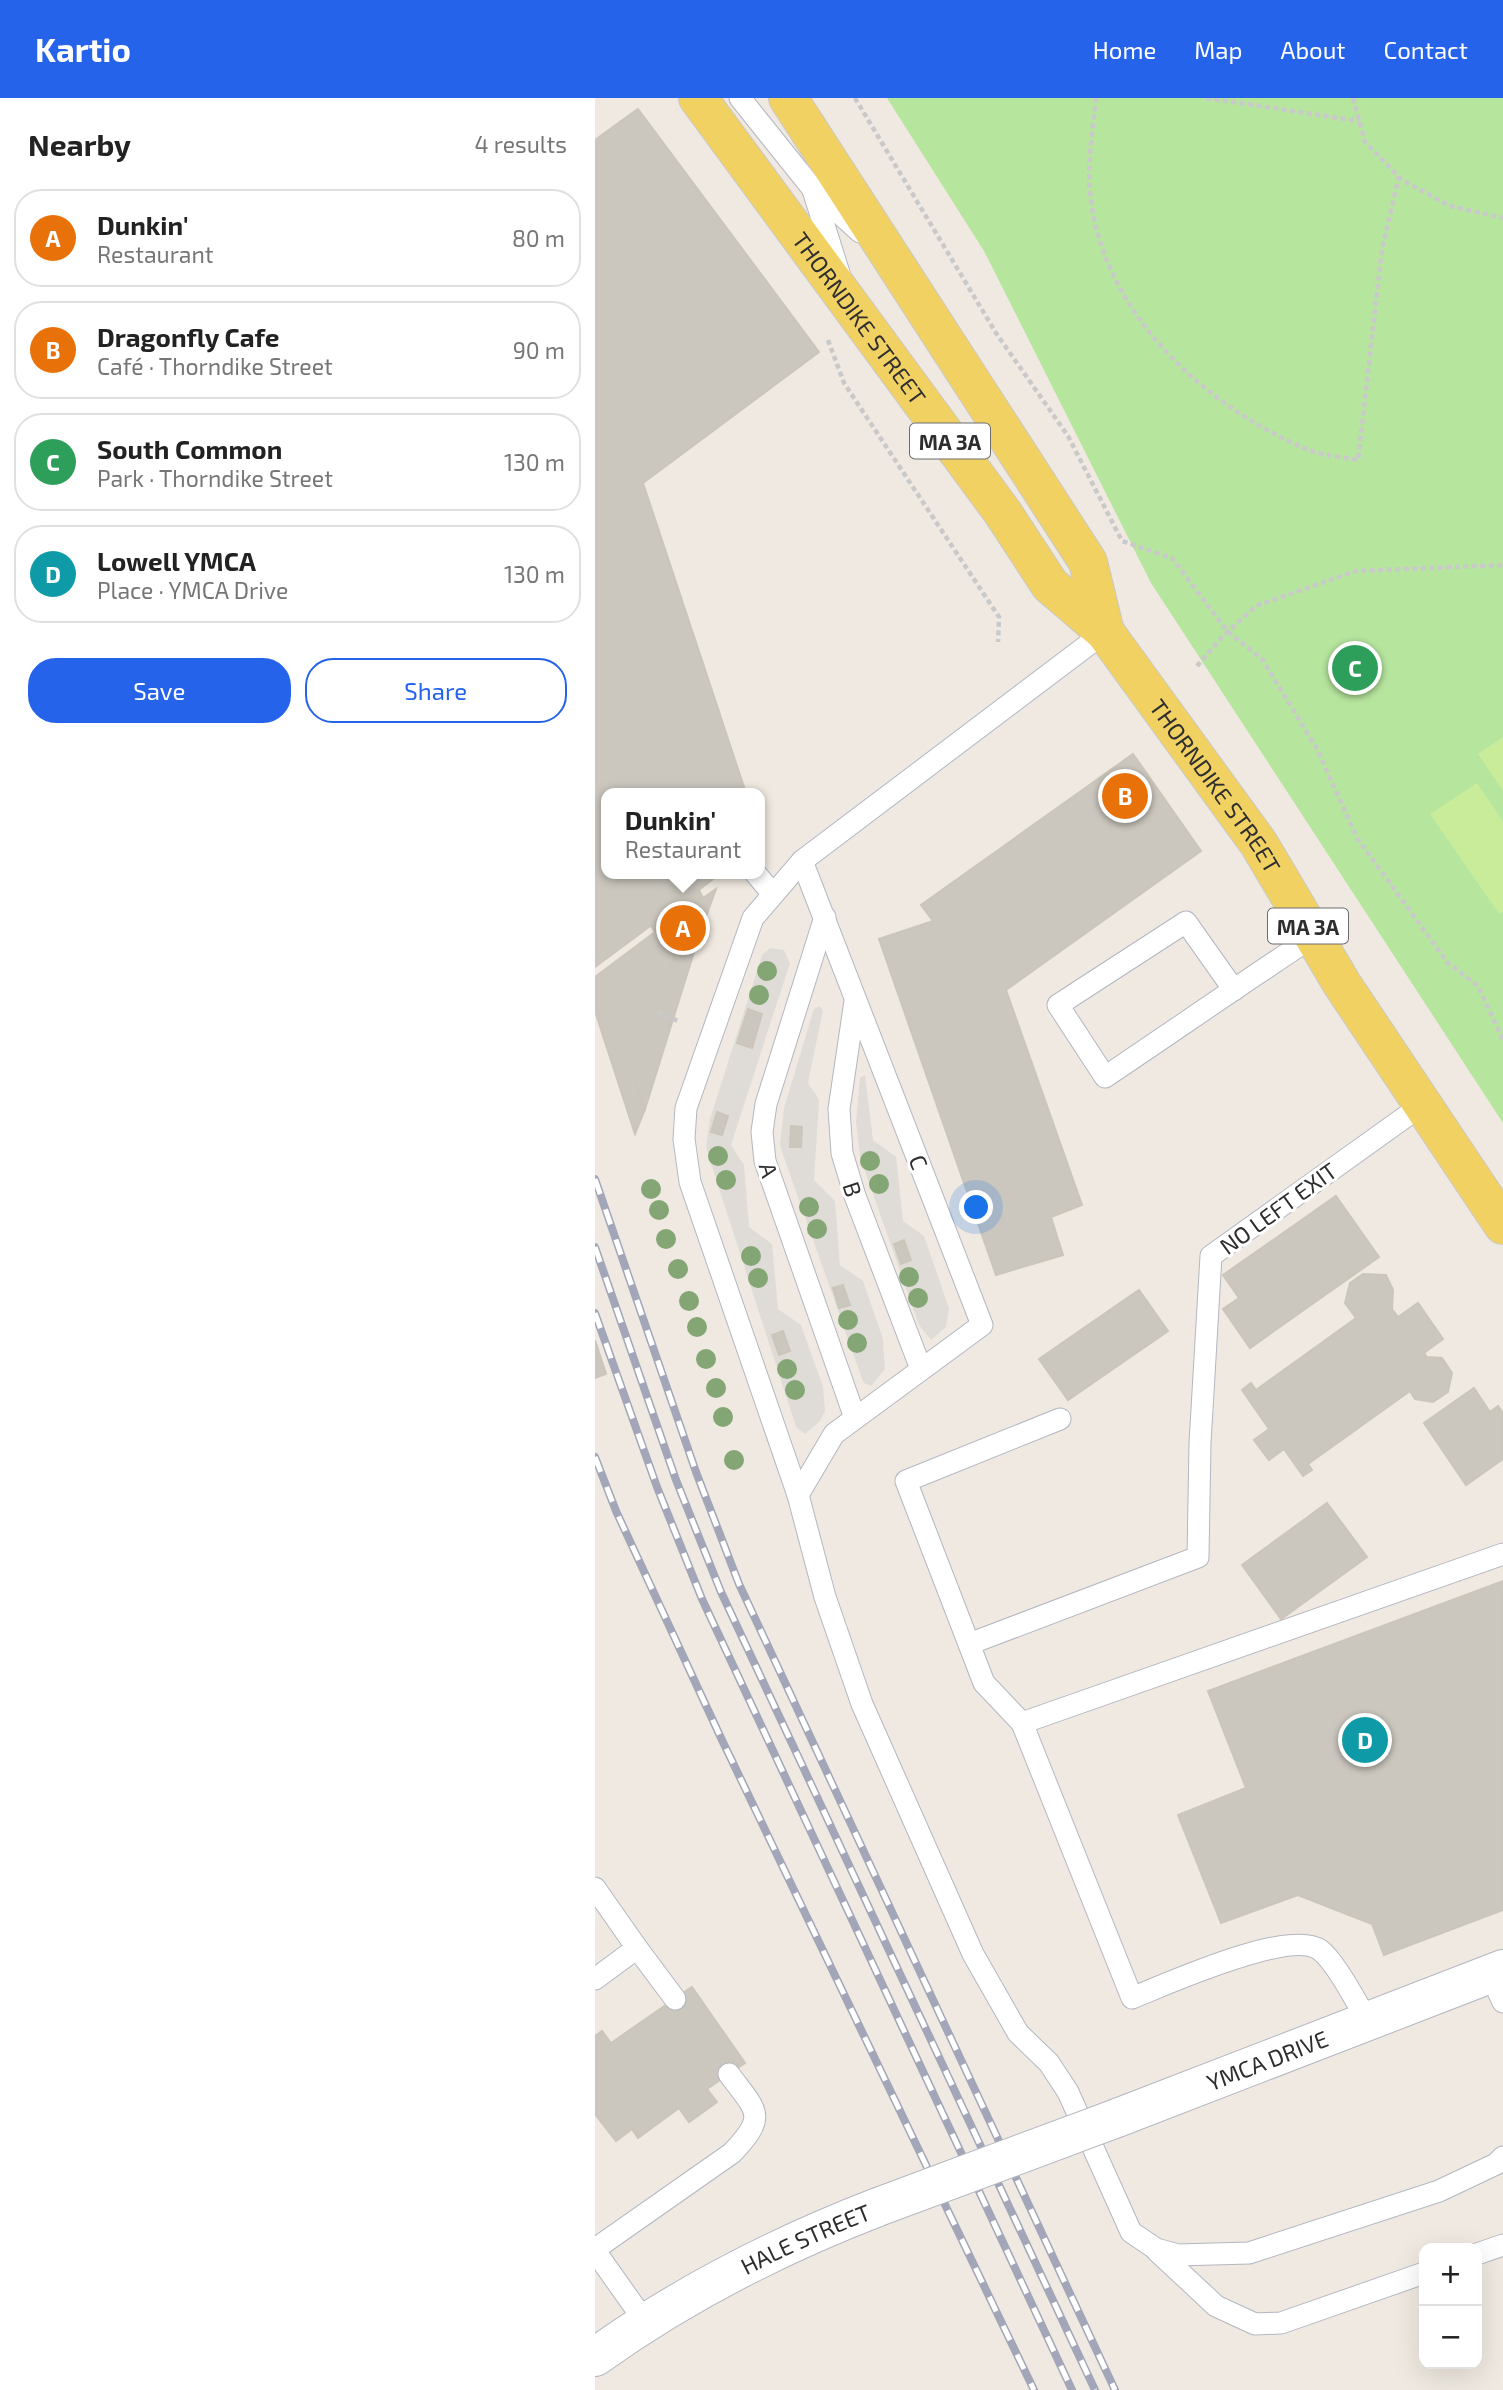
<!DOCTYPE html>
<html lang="en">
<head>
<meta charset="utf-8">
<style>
	body { margin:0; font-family:"Exo 2",sans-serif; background:#f6f6f6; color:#222 }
	.controls { position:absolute; right:21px; bottom:21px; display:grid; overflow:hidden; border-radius:14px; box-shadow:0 7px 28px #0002 }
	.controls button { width:63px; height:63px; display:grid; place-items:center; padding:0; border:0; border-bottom:2px solid #e0e0e0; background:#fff; color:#222; font:35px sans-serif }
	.you { position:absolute; left:382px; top:1110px; width:24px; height:24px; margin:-18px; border:5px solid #fff; border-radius:50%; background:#1a73e8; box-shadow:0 0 0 10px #1a73e833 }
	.badge { display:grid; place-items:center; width:46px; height:46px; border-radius:50%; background:#2563eb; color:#fff; font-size:23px; font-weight:700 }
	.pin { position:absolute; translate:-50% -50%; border:4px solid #fff; box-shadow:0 2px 7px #0006 }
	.popup { position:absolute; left:6px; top:690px; width:164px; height:91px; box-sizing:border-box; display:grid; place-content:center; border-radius:14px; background:#fff; filter:drop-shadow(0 2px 5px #0005); font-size:23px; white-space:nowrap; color:#767676 }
	.popup b { font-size:26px; color:#222 }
	.popup::after { content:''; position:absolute; left:50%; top:100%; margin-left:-14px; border:14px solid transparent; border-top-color:#fff }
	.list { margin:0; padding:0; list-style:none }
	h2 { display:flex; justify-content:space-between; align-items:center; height:91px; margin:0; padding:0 28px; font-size:30px }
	h2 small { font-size:23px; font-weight:400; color:#767676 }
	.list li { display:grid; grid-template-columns:46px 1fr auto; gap:21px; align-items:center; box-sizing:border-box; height:98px; margin:0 14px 14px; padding:0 14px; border:2px solid #e0e0e0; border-radius:28px }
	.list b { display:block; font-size:26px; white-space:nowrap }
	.list p { margin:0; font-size:23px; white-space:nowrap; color:#767676 }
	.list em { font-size:23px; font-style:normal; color:#767676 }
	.actions { display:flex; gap:14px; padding:21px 28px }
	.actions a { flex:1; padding:16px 0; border:2px solid #2563eb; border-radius:28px; text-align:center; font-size:24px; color:#2563eb }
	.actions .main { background:#2563eb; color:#fff }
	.map { position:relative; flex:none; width:908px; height:2292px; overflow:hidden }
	header { display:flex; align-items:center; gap:42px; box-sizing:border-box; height:98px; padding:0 35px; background:#2563eb; color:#fff }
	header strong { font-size:33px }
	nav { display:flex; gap:38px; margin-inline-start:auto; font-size:24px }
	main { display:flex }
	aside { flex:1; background:#fff }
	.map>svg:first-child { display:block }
</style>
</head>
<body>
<header>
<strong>Kartio</strong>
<nav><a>Home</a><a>Map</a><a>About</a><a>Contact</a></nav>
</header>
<main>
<aside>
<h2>Nearby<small>4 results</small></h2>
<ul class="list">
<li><span class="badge" style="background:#e8710a">A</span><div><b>Dunkin'</b><p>Restaurant</p></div><em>80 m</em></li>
<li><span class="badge" style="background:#e8710a">B</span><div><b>Dragonfly Cafe</b><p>Café · Thorndike Street</p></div><em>90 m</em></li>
<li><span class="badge" style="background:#2e9e5b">C</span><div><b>South Common</b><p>Park · Thorndike Street</p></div><em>130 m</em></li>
<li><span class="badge" style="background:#0f9aa8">D</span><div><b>Lowell YMCA</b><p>Place · YMCA Drive</p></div><em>130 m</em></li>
</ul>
<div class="actions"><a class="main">Save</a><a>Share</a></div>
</aside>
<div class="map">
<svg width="908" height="2292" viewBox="0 0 908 2292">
	<rect width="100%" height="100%" fill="#efe9e1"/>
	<!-- green -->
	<polygon fill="#b6e59e" points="292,0 908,0 908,1025 556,485 389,153"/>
	<!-- pitch -->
	<g fill="#c9ec9a">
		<polygon points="908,639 908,693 883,656"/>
		<polygon points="882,685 908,723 908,814 904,816 835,716"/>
	</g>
	<!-- plaza -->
	<g fill="#dfdcd8">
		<polygon points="175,850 189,852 195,865 136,1047 149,1067 154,1129 177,1146 183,1211 206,1227 228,1289 230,1313 225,1323 210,1336 201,1329 111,1050 115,1021 167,857"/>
		<polygon points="224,908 228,912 213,985 224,1002 219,1082 240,1103 245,1167 268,1183 288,1241 290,1271 276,1288 269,1285 266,1278 185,1048 189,1010 219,911"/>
		<polygon points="270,977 278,1042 301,1059 308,1123 329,1138 354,1210 351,1229 336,1242 324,1227 265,1059 261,1023 265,980"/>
	</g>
	<!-- building -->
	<g fill="#cbc7bf" stroke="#cbc5ba" stroke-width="2">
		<polygon points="43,11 224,254 48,385 151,695 11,695 11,776 125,776 0,869 0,42"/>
		<polygon points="538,656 606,753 411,892 487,1107 456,1119 468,1157 401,1177 284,841 338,823 326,807"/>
		<polygon points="121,791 104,838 81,855 39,980 50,1011 40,1036 0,913 0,879 60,834 56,828 104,792 108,800"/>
		<polygon points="104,838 50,1011 39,980 81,855"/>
		<polygon points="153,911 167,916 157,950 142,945"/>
		<polygon points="122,1014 133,1018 127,1037 116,1034"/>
		<polygon points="196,1028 207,1029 206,1049 195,1049"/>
		<polygon points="741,1098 784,1159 655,1250 628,1211 644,1200 628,1177"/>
		<polygon points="309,1142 316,1162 306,1166 299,1146"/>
		<polygon points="768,1176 791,1177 798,1192 797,1211 803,1219 823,1205 848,1241 829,1255 832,1259 847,1260 857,1275 853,1294 838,1304 820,1301 815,1293 713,1366 717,1372 708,1378 689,1351 674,1362 659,1342 674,1331 647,1292 656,1285 661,1292 761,1220 750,1205 755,1185"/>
		<polygon points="248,1187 255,1207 244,1210 238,1190"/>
		<polygon points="544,1192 573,1233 473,1302 444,1261"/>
		<polygon points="188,1233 195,1253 184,1257 177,1237"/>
		<polygon points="0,1242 11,1276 0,1280"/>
		<polygon points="879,1290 895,1314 903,1308 908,1315 908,1361 871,1387 829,1325"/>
		<polygon points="732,1405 772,1459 686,1521 647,1467"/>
		<polygon points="908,1483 908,1812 789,1857 777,1826 703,1797 626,1825 583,1717 651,1690 613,1593"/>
		<polygon points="97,1889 150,1965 112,1991 122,2004 94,2024 84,2010 43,2040 37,2031 21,2043 0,2016 0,1938 7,1933 16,1945"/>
	</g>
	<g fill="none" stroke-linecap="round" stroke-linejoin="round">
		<!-- service casing -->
		<g stroke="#b4b7c1" stroke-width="23">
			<g id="service">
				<polyline points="145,0 217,90 265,134"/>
				<polyline points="218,92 244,175"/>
				<polyline points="510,534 207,763 158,820 91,1010 89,1041 95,1084 203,1397 230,1499 267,1606 378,1856 423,1935 454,1965 473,1994 536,2134 561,2151 583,2157 654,2155 844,2093 901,2066 908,2059"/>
				<polyline points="161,776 177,795"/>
				<polyline points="230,819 171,1006 167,1034 170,1063 260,1320"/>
				<path d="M639,892L591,824L463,907L510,979C580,932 649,884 719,838"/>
				<polyline points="260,903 244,1011 247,1055 260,1098 326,1271"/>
				<polyline points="203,1397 239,1336 387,1227 207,763"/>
				<polyline points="374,1546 603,1459 605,1345 616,1158 827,1007"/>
				<polyline points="427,1625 389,1585 311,1383 465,1321"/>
				<polyline points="0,1790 42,1850 0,1881"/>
				<polyline points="42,1850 80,1901"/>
				<polyline points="895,1876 908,1904"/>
				<path d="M772,1923C763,1906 740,1863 725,1852C695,1830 572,1886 537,1900L427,1625L908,1456"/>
				<path d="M0,2151L137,2055C173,2017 162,2014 134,1976"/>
				<polyline points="0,2153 51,2225"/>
				<polyline points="562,2153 621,2208 660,2226 686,2225 829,2175"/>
				<polyline points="882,2156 908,2147"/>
			</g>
		</g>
		<!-- tertiary casing -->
		<g stroke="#b4b7c1" stroke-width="40">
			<g id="tertiary">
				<path id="s1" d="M522,2020L908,1871"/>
				<path id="s2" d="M0,2259C88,2196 182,2148 283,2109"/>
			</g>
		</g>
		<!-- primary casing -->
		<g stroke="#c9c9c9" stroke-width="40">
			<g id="primary">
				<path id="s3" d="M103,0L408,415L455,487L510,534L664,746L747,886L908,1127"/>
				<polyline points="193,0 493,464 510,534"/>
			</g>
		</g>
		<!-- path -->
		<g stroke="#c9c9c9" stroke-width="4.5" stroke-dasharray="5 3.5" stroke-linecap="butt">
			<polyline points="260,0 401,235 473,338 527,443 577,460 633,534 667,561 722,651 762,740 852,864 883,888 908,942"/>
			<path d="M501,0C498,31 492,65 495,95C507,213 606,306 711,351C726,357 746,359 763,362L787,151L804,78"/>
			<polyline points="611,0 764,23"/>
			<polyline points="758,0 770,44 807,82 855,108 908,120"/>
			<polyline points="233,242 249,285 404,519 403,544"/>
			<polyline points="602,568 628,538 661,508 761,473 908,467"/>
			<polyline points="62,914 83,923"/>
		</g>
		<!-- service -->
		<use href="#service" stroke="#fff" stroke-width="21"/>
		<!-- tertiary -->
		<use href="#tertiary" stroke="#fff" stroke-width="38"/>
		<!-- primary -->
		<use href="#primary" stroke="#f2d163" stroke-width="38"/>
		<!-- rail casing -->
		<g stroke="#a3a6b8" stroke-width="8">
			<g id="rail">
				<polyline points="0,1081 101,1374 144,1486 520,2292"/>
				<polyline points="0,1149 81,1382 126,1494 500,2292"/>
				<polyline points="0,1215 62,1389 107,1501 477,2292"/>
				<polyline points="0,1359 21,1413 126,1640 439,2292"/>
			</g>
		</g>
		<!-- rail -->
		<use href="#rail" stroke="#fff" stroke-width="5" stroke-dasharray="16" stroke-linecap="butt"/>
		<!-- tertiary-bridge casing -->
		<g stroke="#b4b7c1" stroke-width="40" stroke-linecap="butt">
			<polyline id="tertiary-bridge" points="283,2109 522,2020"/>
		</g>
		<!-- tertiary-bridge -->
		<use href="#tertiary-bridge" stroke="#fff" stroke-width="38"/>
	</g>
	<!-- trees -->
	<g fill="#84a574">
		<circle cx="172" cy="873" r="10"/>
		<circle cx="164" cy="897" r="10"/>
		<circle cx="123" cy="1058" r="10"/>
		<circle cx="275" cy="1063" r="10"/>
		<circle cx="131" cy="1082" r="10"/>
		<circle cx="284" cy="1086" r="10"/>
		<circle cx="56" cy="1091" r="10"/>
		<circle cx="214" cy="1109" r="10"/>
		<circle cx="64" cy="1112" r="10"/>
		<circle cx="222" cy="1131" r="10"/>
		<circle cx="71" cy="1141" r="10"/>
		<circle cx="156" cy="1158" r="10"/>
		<circle cx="83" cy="1171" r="10"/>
		<circle cx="314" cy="1179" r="10"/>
		<circle cx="163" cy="1180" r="10"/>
		<circle cx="323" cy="1200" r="10"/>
		<circle cx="94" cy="1203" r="10"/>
		<circle cx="253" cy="1222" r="10"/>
		<circle cx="102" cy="1229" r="10"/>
		<circle cx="262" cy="1245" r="10"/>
		<circle cx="111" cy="1261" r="10"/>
		<circle cx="192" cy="1271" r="10"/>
		<circle cx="121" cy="1290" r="10"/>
		<circle cx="200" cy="1292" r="10"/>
		<circle cx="128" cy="1319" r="10"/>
		<circle cx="139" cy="1362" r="10"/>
	</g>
	<g text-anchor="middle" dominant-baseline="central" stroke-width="6" stroke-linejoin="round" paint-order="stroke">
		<!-- shield labels -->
		<g fill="#fff" stroke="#6d6d6d" stroke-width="2">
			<rect x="315" y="325.5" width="80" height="35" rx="5"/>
			<rect x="673" y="810.5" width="80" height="35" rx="5"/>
		</g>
		<g font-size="21" font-weight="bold" fill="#2e2e2e">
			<text x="355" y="343">MA 3A</text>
			<text x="713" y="828">MA 3A</text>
		</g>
		<!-- street labels -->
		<g font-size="23" fill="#2e2e2e" stroke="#fff">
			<text stroke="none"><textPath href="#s3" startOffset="273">THORNDIKE STREET</textPath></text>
			<text stroke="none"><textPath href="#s3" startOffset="863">THORNDIKE STREET</textPath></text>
			<text transform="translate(324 1064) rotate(69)">C</text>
			<text transform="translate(174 1072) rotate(74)">A</text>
			<text transform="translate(258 1091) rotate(72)">B</text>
			<text transform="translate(683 1110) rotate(-36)">NO LEFT EXIT</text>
			<text stroke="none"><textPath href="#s1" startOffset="161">YMCA DRIVE</textPath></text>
			<text stroke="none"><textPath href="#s2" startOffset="242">HALE STREET</textPath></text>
		</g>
	</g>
</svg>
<div class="controls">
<button>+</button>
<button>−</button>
</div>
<div class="you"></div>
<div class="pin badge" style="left:88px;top:830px;background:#e8710a">A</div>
<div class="popup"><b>Dunkin'</b>Restaurant</div>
<div class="pin badge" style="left:530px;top:698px;background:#e8710a">B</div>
<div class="pin badge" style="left:760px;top:570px;background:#2e9e5b">C</div>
<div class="pin badge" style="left:770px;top:1642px;background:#0f9aa8">D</div>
</div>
</main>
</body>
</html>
